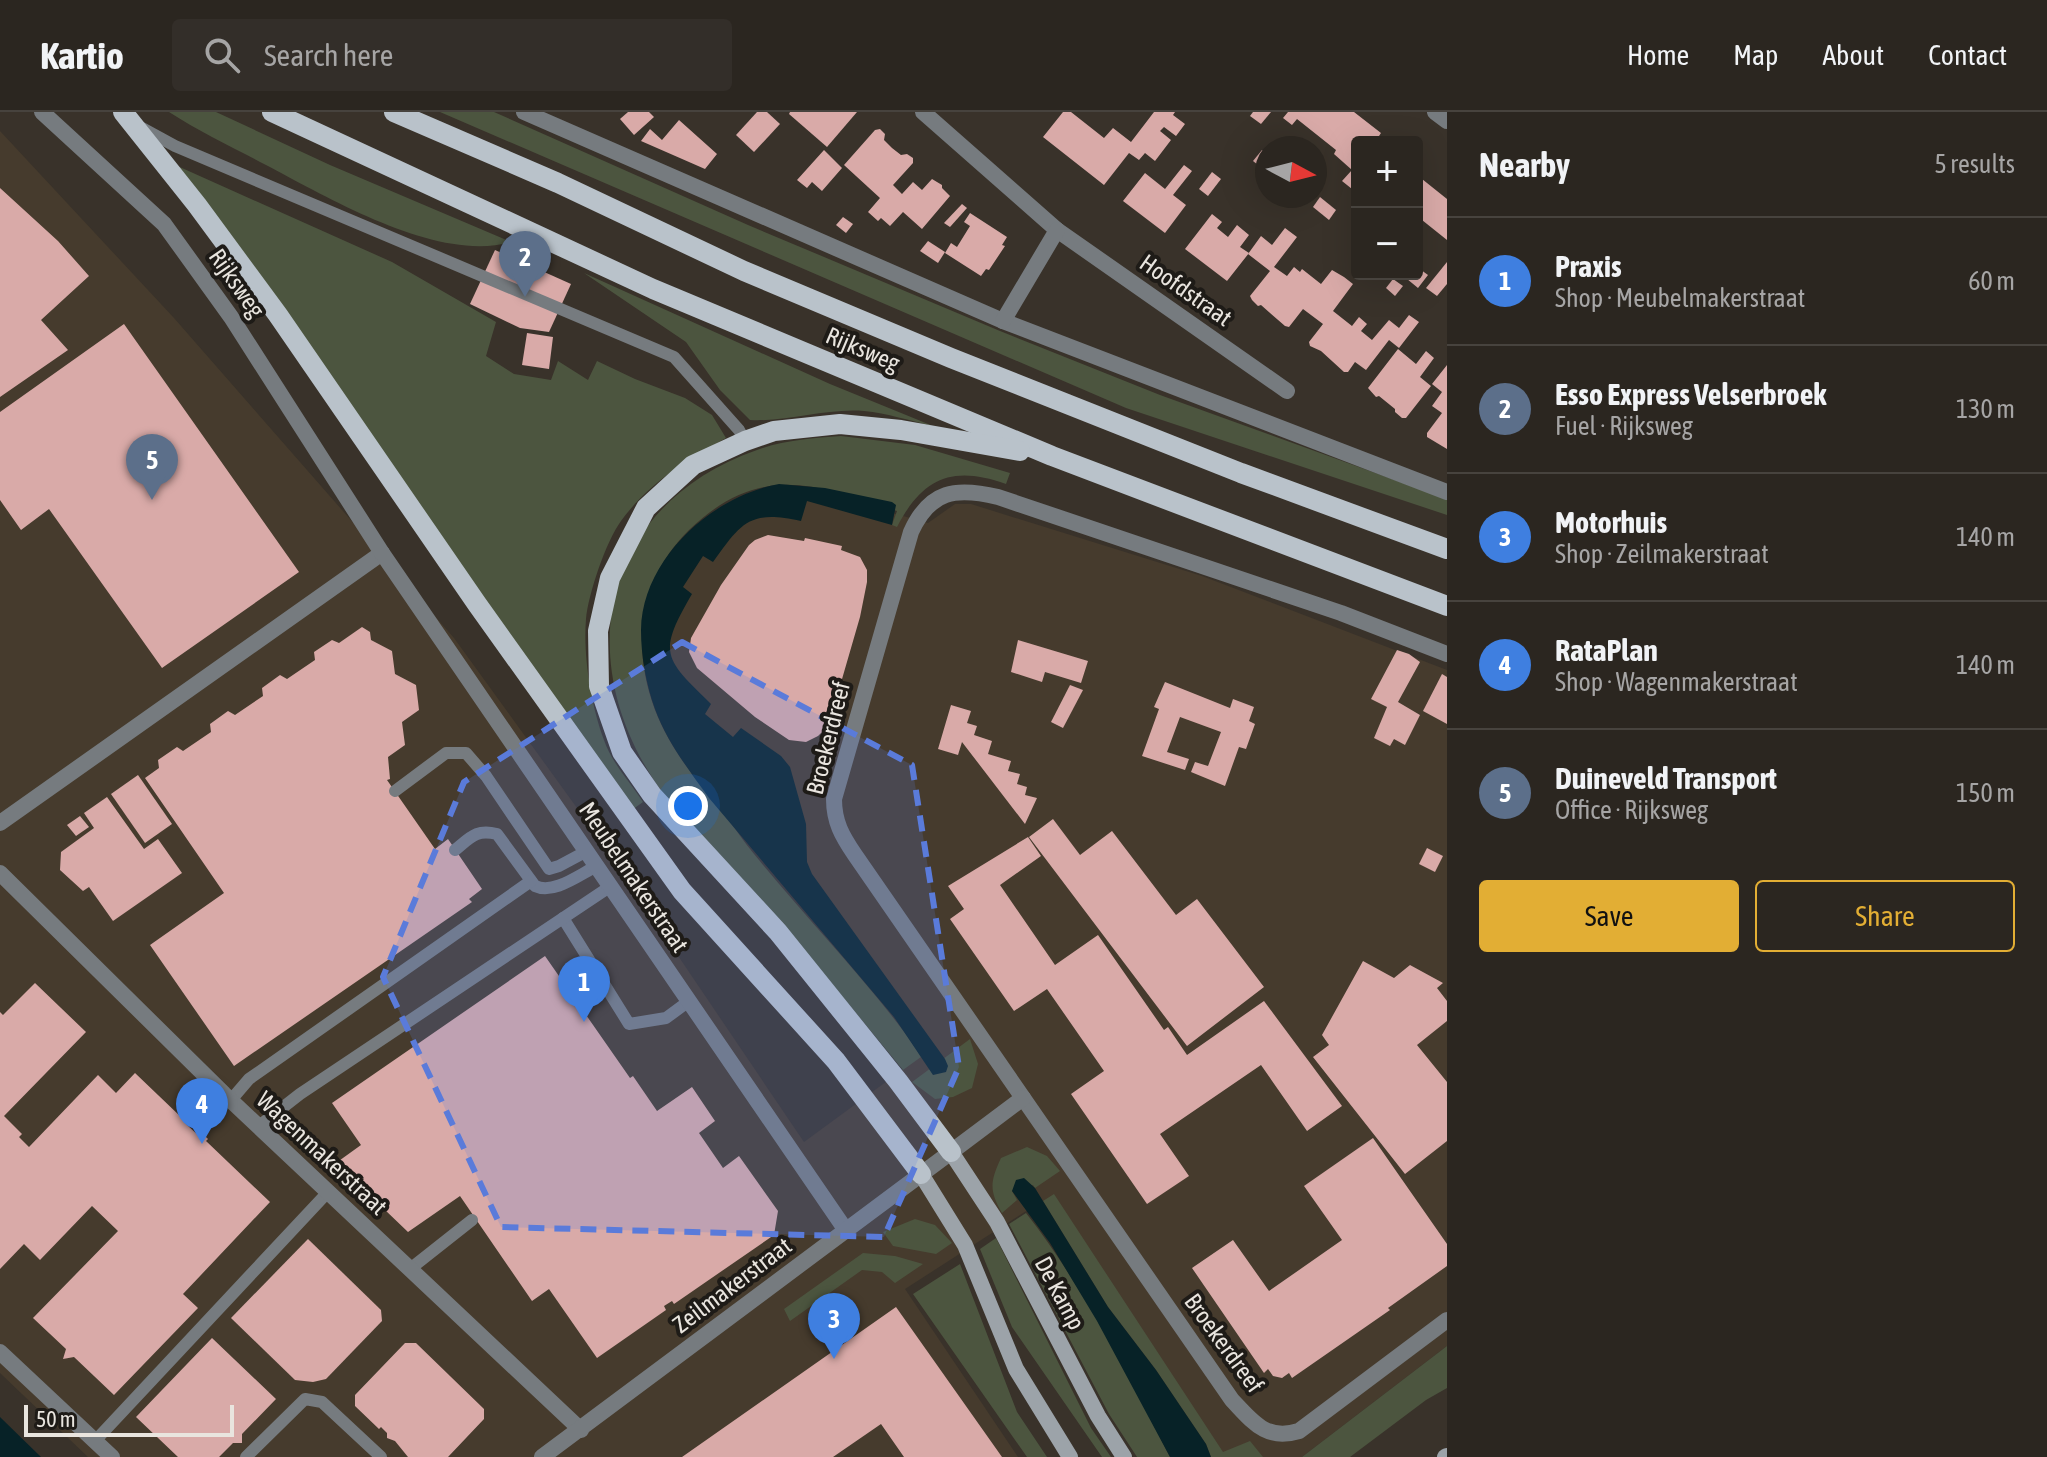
<!DOCTYPE html>
<html lang="en">
<head>
<meta charset="utf-8">
<style>
	body { margin:0; font-family:"Asap Condensed",sans-serif; background:#332e29; color:#f1f3f6 }
	.controls { position:absolute; right:24px; top:24px; display:grid; overflow:hidden; border-radius:8px; box-shadow:0 8px 32px #0002 }
	.controls button { width:72px; height:72px; display:grid; place-items:center; padding:0; border:0; border-bottom:2px solid #47433e; background:#2b2620; color:#f1f3f6; font:40px sans-serif }
	.compass { position:absolute; left:1255px; top:24px; width:72px; height:72px; border-radius:50%; background:#2b2620; box-shadow:0 8px 32px #0002; rotate:97deg }
	.scale { position:absolute; left:24px; bottom:20px; width:210px; box-sizing:border-box; padding-left:8px; border:4px solid #e9e5df; border-top:0; font-size:22px; line-height:28px; white-space:nowrap; color:#e9e5df; -webkit-text-stroke:6px #1e1b17; paint-order:stroke }
	.you { position:absolute; left:688px; top:694px; width:28px; height:28px; margin:-20px; border:6px solid #fff; border-radius:50%; background:#1a73e8; box-shadow:0 0 0 12px #1a73e833 }
	.badge { display:grid; place-items:center; width:52px; height:52px; border-radius:50%; background:#e2ae34; color:#fff; font-size:26px; font-weight:700 }
	.pin { position:absolute; translate:-50% -66px; filter:drop-shadow(0 2px 4px #0008) }
	.pin::after { content:''; position:absolute; top:42px; width:28px; height:24px; background:inherit; clip-path:polygon(0 0,100% 0,50% 100%) }
	.list { margin:0; padding:0; list-style:none }
	h2 { display:flex; justify-content:space-between; align-items:center; height:104px; margin:0; padding:0 32px; font-size:34px }
	h2 small { font-size:26px; font-weight:400; color:#a6a5a5 }
	.list li { display:grid; grid-template-columns:52px 1fr auto; gap:24px; align-items:center; box-sizing:border-box; height:128px; padding:0 32px; border-top:2px solid #47433e }
	.list b { display:block; font-size:30px; white-space:nowrap }
	.list p { margin:0; font-size:26px; white-space:nowrap; color:#a6a5a5 }
	.list em { font-size:26px; font-style:normal; color:#a6a5a5 }
	.actions { display:flex; gap:16px; padding:24px 32px }
	.actions a { flex:1; padding:18px 0; border:2px solid #e2ae34; border-radius:8px; text-align:center; font-size:28px; color:#e2ae34 }
	.actions .main { background:#e2ae34; color:#111 }
	.icon { flex:none; width:44px; height:44px; fill:none; stroke:currentColor; stroke-width:2; stroke-linecap:round; stroke-linejoin:round }
	.map { position:relative; flex:none; width:1447px; height:1345px; overflow:hidden }
	header { display:flex; align-items:center; gap:48px; box-sizing:border-box; height:112px; padding:0 40px; background:#2b2620; border-bottom:2px solid #47433e }
	header strong { font-size:38px }
	nav { display:flex; gap:44px; margin-inline-start:auto; font-size:28px }
	.search { width:560px; height:72px; background:#332e29; display:flex; align-items:center; gap:20px; box-sizing:border-box; padding:0 28px; border-radius:8px; color:#a6a5a5; font-size:30px }
	main { display:flex }
	aside { flex:1; background:#2b2620 }
	.map>svg:first-child { display:block }
</style>
</head>
<body>
<header>
<strong>Kartio</strong>
<div class="search"><svg class="icon" aria-label="search" viewBox="0 0 24 24"><circle cx="10" cy="10" r="6"/><path d="M15 15l6 6"/></svg>Search here</div>
<nav><a>Home</a><a>Map</a><a>About</a><a>Contact</a></nav>
</header>
<main>
<div class="map">
<svg width="1447" height="1345" viewBox="0 0 1447 1345">
	<rect width="100%" height="100%" fill="#39322a"/>
	<!-- built -->
	<polygon fill="#463b2d" points="0,19 174,206 454,526 593,718 804,1030 928,939 657,558 668,478 751,390 828,383 928,411 955,392 971,392 1202,464 1447,558 1447,1234 1302,1345 1188,1345 1034,1094 905,1177 1018,1345 88,1345 0,1261"/>
	<!-- green -->
	<g fill="#4c553f">
		<path d="M169,0H216L330,53L511,130C438,151 331,87 266,53C234,36 200,20 169,0Z"/>
		<polygon points="440,0 494,0 748,113 1000,219 1160,283 1447,387 1447,403 1126,296"/>
		<path d="M173,52L392,150L496,210L486,244L514,262L551,268L558,249L588,268L597,249L635,267L685,286L712,303L726,326C686,348 648,372 621,409C606,429 588,483 586,507C583,544 591,593 604,628C611,650 631,671 643,690L632,698Z"/>
		<path d="M584,161L830,272L933,314C910,309 887,301 864,299C826,296 788,310 750,308L720,278L686,230Z"/>
		<path d="M841,324L915,333L1010,361L1006,372C953,353 923,365 897,415L892,413L897,399C814,372 760,350 689,418C639,467 631,534 655,598C670,637 698,671 725,703C735,716 744,730 754,742C807,807 865,866 914,933L921,945L903,958L804,838L665,684C569,555 597,394 757,338C784,328 813,326 841,324Z"/>
		<polygon points="970,927 978,952 972,976 953,985 935,987 912,970"/>
		<path d="M1027,1035L1047,1044L1060,1059L1035,1076L1033,1073L1012,1079L1017,1088L1002,1101C989,1078 990,1070 1001,1046Z"/>
		<polygon points="1054,1082 1223,1340 1250,1329 1263,1345 1211,1345 1206,1332 1156,1258 1108,1195 1043,1089"/>
		<path d="M1026,1101C1084,1175 1127,1261 1170,1345H1137L1109,1302L1009,1112Z"/>
		<polygon points="915,1107 935,1113 952,1131 936,1142 893,1134 883,1120"/>
		<polygon points="996,1126 1091,1316 1111,1345 1102,1345 1012,1215 980,1137"/>
		<polygon points="863,1141 895,1144 923,1152 895,1171 882,1160 862,1158 790,1209 784,1197"/>
		<polygon points="960,1152 1017,1300 1047,1345 1027,1345 913,1182"/>
		<polygon points="1447,1234 1447,1276 1426,1288 1350,1345 1302,1345"/>
	</g>
	<!-- water -->
	<g fill="#072227">
		<path d="M779,372L825,376L892,390L896,393L892,413L807,389L801,409C749,398 742,410 713,450L703,444L683,475L692,482C657,542 664,546 711,592L705,602L733,625L741,616L781,644L790,655L806,712L807,750L812,762L945,947L948,954L946,960L933,963L894,905L709,686C689,658 667,630 655,597C646,572 641,544 641,518C642,447 712,384 779,372Z"/>
		<polygon points="1024,1066 1035,1076 1108,1195 1156,1258 1206,1332 1211,1345 1170,1345 1097,1209 1050,1131 1012,1079 1016,1068"/>
		<polygon points="0,1305 41,1345 0,1345"/>
	</g>
	<!-- building -->
	<g fill="#d9aaa8">
		<polygon points="628,0 649,0 654,5 634,23 620,7"/>
		<polygon points="757,0 767,0 780,12 754,40 736,23"/>
		<polygon points="790,0 857,0 827,35 789,2"/>
		<polygon points="1063,0 1071,0 1104,26 1113,16 1131,30 1154,0 1175,0 1173,3 1185,12 1176,24 1164,15 1160,19 1171,28 1155,49 1145,41 1139,48 1129,41 1104,73 1043,25"/>
		<polygon points="1253,0 1271,0 1261,12 1250,4"/>
		<polygon points="1288,0 1354,0 1381,21 1375,30 1357,30 1357,71 1352,77 1342,69 1352,58 1334,42 1336,38 1297,7 1292,13 1283,6"/>
		<polygon points="679,8 717,42 705,57 641,29 650,17 662,28"/>
		<polygon points="880,17 885,22 884,28 892,36 901,43 907,42 913,46 913,51 893,73 902,82 913,70 922,78 932,67 942,73 942,76 950,84 922,117 903,100 890,114 881,106 878,109 868,100 880,86 844,53 875,18"/>
		<polygon points="824,38 842,56 822,79 812,70 807,76 797,68"/>
		<polygon points="1262,38 1267,42 1267,60 1253,49"/>
		<polygon points="1184,53 1192,59 1173,83 1186,93 1165,121 1123,89 1145,61 1165,77"/>
		<polygon points="1212,60 1221,67 1208,84 1199,77"/>
		<polygon points="1417,63 1447,87 1447,128 1417,104"/>
		<polygon points="0,76 58,129 89,164 41,208 68,238 0,285"/>
		<polygon points="1320,85 1336,98 1329,108 1313,95"/>
		<polygon points="962,92 967,96 950,115 944,111"/>
		<polygon points="970,101 1007,125 1002,133 1005,134 989,158 986,157 981,164 945,141 951,131 957,135 970,114 964,110"/>
		<polygon points="1212,102 1222,110 1217,116 1228,125 1237,113 1249,123 1240,135 1249,141 1227,169 1185,137"/>
		<polygon points="843,105 853,112 846,121 836,113"/>
		<polygon points="1285,116 1297,125 1274,155 1287,164 1294,155 1300,160 1302,157 1321,172 1332,158 1344,165 1353,172 1333,199 1352,214 1359,205 1367,212 1361,219 1372,228 1389,208 1399,216 1409,203 1419,210 1399,236 1389,228 1366,258 1355,250 1348,260 1344,260 1321,239 1310,234 1309,230 1323,212 1303,197 1289,215 1285,214 1261,193 1258,194 1252,188 1250,184 1270,159 1248,142 1261,124 1272,133"/>
		<polygon points="928,129 945,140 938,151 920,139"/>
		<polygon points="495,138 571,172 549,220 520,216 470,192"/>
		<polygon points="1447,150 1447,172 1437,184 1426,176"/>
		<polygon points="1417,155 1428,163 1418,176 1401,162 1417,162"/>
		<polygon points="1393,167 1403,174 1395,184 1386,176"/>
		<polygon points="124,212 299,460 162,556 49,397 21,418 0,388 0,300"/>
		<polygon points="527,221 553,225 549,257 522,253"/>
		<polygon points="1398,237 1416,252 1426,239 1434,246 1420,265 1431,274 1406,306 1402,306 1395,300 1395,297 1379,284 1376,285 1368,276"/>
		<polygon points="1447,253 1447,337 1427,325 1427,321 1442,301 1432,294 1442,280 1432,272"/>
		<polygon points="768,423 804,429 805,426 842,434 841,438 860,445 867,458 867,470 860,505 840,574 823,619 818,624 806,630 789,628 755,605 697,556 689,540 691,526 721,473 749,433 755,428"/>
		<polygon points="362,515 370,520 371,528 392,539 395,562 416,573 419,598 402,610 405,633 388,645 390,667 387,668 435,737 448,727 482,777 469,787 472,790 234,954 150,833 224,781 145,666 159,656 158,648 177,635 183,639 211,620 210,612 228,599 235,603 263,584 262,576 280,563 287,567 315,548 314,540 332,528 339,531"/>
		<polygon points="1018,528 1088,549 1081,571 1045,560 1042,570 1011,560"/>
		<polygon points="1397,538 1409,542 1420,550 1398,590 1420,603 1405,633 1394,627 1390,634 1374,626 1387,595 1371,587"/>
		<polygon points="1442,562 1447,565 1447,612 1423,599"/>
		<polygon points="1165,570 1230,596 1233,587 1254,595 1249,609 1255,612 1246,637 1239,635 1225,674 1191,660 1195,650 1208,654 1221,620 1180,605 1167,640 1189,647 1185,658 1142,644 1159,597 1154,595"/>
		<polygon points="1070,573 1083,578 1063,616 1051,610"/>
		<polygon points="951,593 971,599 967,611 977,614 974,623 992,629 988,642 1011,649 1008,659 1020,662 1017,672 1027,675 1025,683 1037,686 1025,712 962,630 958,643 938,637"/>
		<polygon points="138,663 172,712 145,731 111,682"/>
		<polygon points="107,685 144,737 158,727 182,761 113,809 89,775 83,779 60,758 61,740 94,716 84,701"/>
		<polygon points="80,704 89,715 76,724 67,713"/>
		<polygon points="1053,707 1080,743 1112,719 1176,803 1197,787 1264,875 1187,934 1029,725"/>
		<polygon points="1028,725 1041,744 1000,773 1055,853 1098,823 1164,918 1168,915 1187,943 1264,889 1342,994 1307,1019 1261,953 1160,1022 1189,1064 1147,1092 1071,982 1104,959 1047,877 1014,899 950,807 964,797 948,774"/>
		<polygon points="1427,736 1443,744 1435,760 1419,752"/>
		<polygon points="545,844 630,966 633,964 657,999 692,975 715,1009 699,1021 723,1056 739,1044 778,1099 774,1123 674,1192 672,1189 664,1194 666,1198 597,1246 549,1177 532,1189 460,1084 408,1120 336,1051 361,1033 332,991"/>
		<polygon points="1363,849 1394,866 1410,853 1443,871 1437,876 1447,889 1447,909 1417,933 1447,970 1447,1029 1405,1062 1313,945 1329,933 1322,923"/>
		<polygon points="35,871 86,920 4,1004 22,1022 19,1025 29,1035 98,963 116,981 135,961 181,1005 183,1003 187,1006 184,1010 201,1026 204,1023 208,1027 206,1029 270,1090 183,1182 198,1196 114,1283 74,1245 63,1247 66,1237 33,1206 118,1119 92,1094 40,1148 24,1132 0,1157 0,900 3,903"/>
		<polygon points="1373,1026 1447,1132 1447,1154 1388,1196 1390,1198 1292,1266 1289,1261 1282,1266 1273,1264 1268,1257 1264,1261 1192,1156 1233,1128 1269,1179 1342,1128 1304,1074"/>
		<polygon points="308,1127 381,1198 382,1209 326,1267 313,1270 295,1268 231,1206"/>
		<polygon points="896,1195 1002,1345 904,1345 881,1312 833,1345 682,1345"/>
		<polygon points="212,1226 276,1287 242,1322 242,1331 233,1331 219,1345 178,1345 136,1305"/>
		<polygon points="405,1231 416,1231 484,1297 484,1307 448,1345 408,1345 395,1329 387,1326 387,1321 381,1315 379,1317 355,1294 355,1283"/>
	</g>
	<g fill="none" stroke-linecap="round" stroke-linejoin="round">
		<!-- service -->
		<g stroke="#767b7f" stroke-width="12">
			<polyline points="142,16 175,34 674,245 739,318 745,329"/>
			<polyline points="395,679 446,641 466,641 486,664 549,757 559,754 587,739"/>
			<path d="M455,738C471,725 476,717 497,722L535,774C554,783 580,762 597,754"/>
			<polyline points="563,806 629,912 666,906 689,889"/>
			<polyline points="231,988 249,967 531,769"/>
			<polyline points="259,1014 300,982 611,774"/>
			<polyline points="410,1157 472,1108"/>
			<polyline points="95,1329 328,1080"/>
			<polyline points="246,1345 305,1287 322,1290 381,1345"/>
		</g>
		<!-- minor -->
		<g stroke="#767b7f" stroke-width="16">
			<polyline points="524,0 1003,209 1447,380"/>
			<polyline points="923,0 1057,118 1287,279"/>
			<polyline points="1435,0 1447,9"/>
			<polyline points="1003,209 1057,118"/>
			<path d="M1447,542L1341,501L998,385C956,375 930,378 911,420L834,687C834,710 842,724 855,743L1232,1288C1253,1310 1266,1329 1299,1319L1447,1208"/>
			<polyline points="0,711 382,441"/>
			<polyline points="0,761 224,982 581,1318"/>
			<polyline points="951,1040 1023,986"/>
			<polyline points="0,1240 112,1345"/>
		</g>
		<!-- tertiary -->
		<g stroke="#767b7f" stroke-width="16">
			<polyline points="42,0 164,112 231,205 382,441 845,1117"/>
			<polyline points="542,1345 951,1040"/>
		</g>
		<!-- secondary -->
		<g stroke="#9ca3a9" stroke-width="16">
			<polyline points="951,1040 997,1110 1098,1304 1124,1345"/>
			<polyline points="921,1062 965,1133 1016,1257 1070,1345"/>
			<polyline points="1445,1345 1447,1344"/>
		</g>
		<!-- primary -->
		<g stroke="#b9c2ca" stroke-width="20">
			<polyline points="123,0 197,93 278,203 477,492 682,779 836,949 921,1062"/>
			<polyline points="272,0 653,177 1052,344 1447,494"/>
			<polyline points="394,0 558,71 744,159 951,246 1241,361 1447,437"/>
			<polyline points="951,1040 898,969 778,820 652,683 622,640 599,574 598,519 610,466 646,396 693,353 745,329 774,319 840,312 901,318 1020,339"/>
		</g>
	</g>
	<!-- marked area -->
	<path fill="#5a7bda" fill-opacity="0.2" stroke="#5a7bda" stroke-width="6" stroke-dasharray="16 10" stroke-linejoin="round" d="M682,530L912,653L959,955L884,1125L501,1115L383,865L464,670Z"/>
	<g text-anchor="middle" dominant-baseline="central" stroke-width="8" stroke-linejoin="round" paint-order="stroke">
		<!-- street labels -->
		<g font-size="24" fill="#e9e5df" stroke="#1e1b17">
			<text transform="translate(237 171) rotate(55)">Rijksweg</text>
			<text transform="translate(1186 178) rotate(35)">Hoofdstraat</text>
			<text transform="translate(863 237) rotate(23)">Rijksweg</text>
			<text transform="translate(828 626) rotate(-76)">Broekerdreef</text>
			<text transform="translate(634 765) rotate(56)">Meubelmakerstraat</text>
			<text transform="translate(322 1041) rotate(43)">Wagenmakerstraat</text>
			<text transform="translate(732 1173) rotate(-37)">Zeilmakerstraat</text>
			<text transform="translate(1060 1181) rotate(62)">De Kamp</text>
			<text transform="translate(1224 1231) rotate(54)">Broekerdreef</text>
		</g>
	</g>
</svg>
<div class="controls">
<button>+</button>
<button>−</button>
</div>
<svg class="compass" viewBox="-18 -18 36 36"><path d="M0-13l5 13h-10z" fill="#e53935"/><path d="M0 13l5-13h-10z" fill="#a6a5a5"/></svg>
<div class="scale">50 m</div>
<div class="you"></div>
<div class="pin badge" style="left:584px;top:910px;background:#3f7fe0">1</div>
<div class="pin badge" style="left:525px;top:185px;background:#5c6f8a">2</div>
<div class="pin badge" style="left:834px;top:1247px;background:#3f7fe0">3</div>
<div class="pin badge" style="left:202px;top:1032px;background:#3f7fe0">4</div>
<div class="pin badge" style="left:152px;top:388px;background:#5c6f8a">5</div>
</div>
<aside>
<h2>Nearby<small>5 results</small></h2>
<ul class="list">
<li><span class="badge" style="background:#3f7fe0">1</span><div><b>Praxis</b><p>Shop · Meubelmakerstraat</p></div><em>60 m</em></li>
<li><span class="badge" style="background:#5c6f8a">2</span><div><b>Esso Express Velserbroek</b><p>Fuel · Rijksweg</p></div><em>130 m</em></li>
<li><span class="badge" style="background:#3f7fe0">3</span><div><b>Motorhuis</b><p>Shop · Zeilmakerstraat</p></div><em>140 m</em></li>
<li><span class="badge" style="background:#3f7fe0">4</span><div><b>RataPlan</b><p>Shop · Wagenmakerstraat</p></div><em>140 m</em></li>
<li><span class="badge" style="background:#5c6f8a">5</span><div><b>Duineveld Transport</b><p>Office · Rijksweg</p></div><em>150 m</em></li>
</ul>
<div class="actions"><a class="main">Save</a><a>Share</a></div>
</aside>
</main>
</body>
</html>
